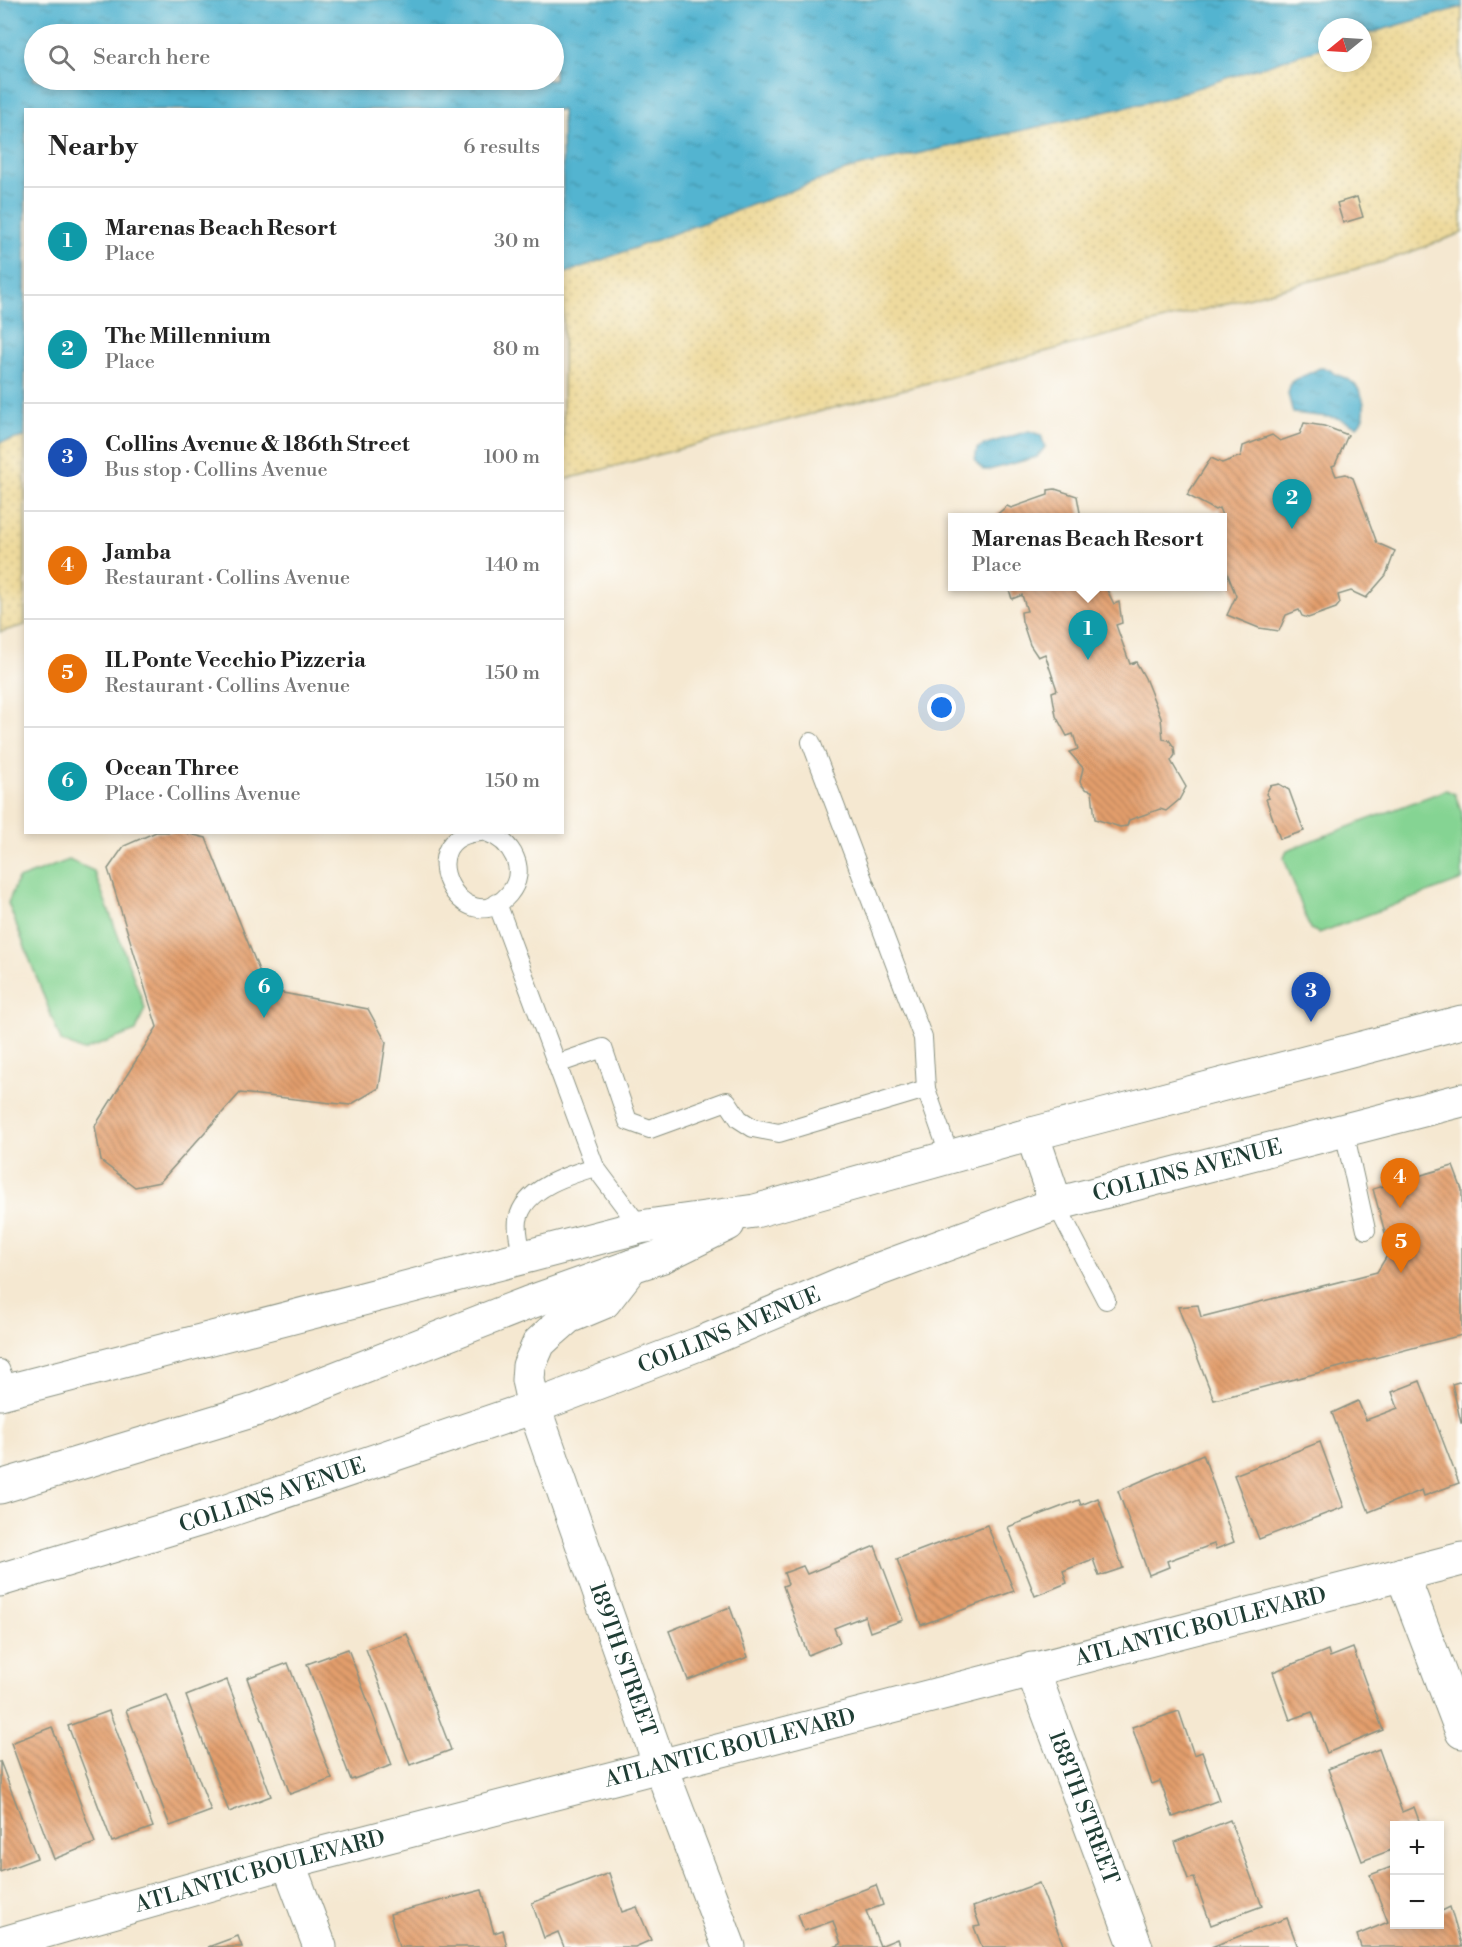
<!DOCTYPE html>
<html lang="en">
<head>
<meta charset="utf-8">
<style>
	body { margin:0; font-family:"Libre Bodoni",serif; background:#f2f2f2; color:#222 }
	.controls { position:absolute; right:18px; bottom:18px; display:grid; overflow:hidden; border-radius:0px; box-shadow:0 3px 9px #0003 }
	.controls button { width:54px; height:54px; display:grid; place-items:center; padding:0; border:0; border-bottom:2px solid #e0e0e0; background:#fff; color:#222; font:30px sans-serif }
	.compass { position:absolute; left:1318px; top:18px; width:54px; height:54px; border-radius:50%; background:#fff; box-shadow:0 3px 9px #0003; rotate:252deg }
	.you { position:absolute; left:942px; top:708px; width:21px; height:21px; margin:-15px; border:4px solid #fff; border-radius:50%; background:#1a73e8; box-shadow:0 0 0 9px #1a73e833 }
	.badge { display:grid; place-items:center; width:39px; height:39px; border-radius:50%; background:#c8321e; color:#fff; font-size:20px; font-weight:700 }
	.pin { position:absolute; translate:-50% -50px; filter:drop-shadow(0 2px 3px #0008) }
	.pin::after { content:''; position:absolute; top:32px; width:21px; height:18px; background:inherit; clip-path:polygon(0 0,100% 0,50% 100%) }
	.popup { position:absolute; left:948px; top:513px; width:279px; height:78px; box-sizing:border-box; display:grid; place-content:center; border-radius:0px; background:#fff; filter:drop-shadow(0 2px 4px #0005); font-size:20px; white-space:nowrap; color:#767676 }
	.popup b { font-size:22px; color:#222 }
	.popup::after { content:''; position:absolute; left:50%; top:100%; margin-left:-12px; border:12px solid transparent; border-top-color:#fff }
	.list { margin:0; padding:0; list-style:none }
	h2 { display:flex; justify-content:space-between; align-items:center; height:78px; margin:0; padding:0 24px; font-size:26px }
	h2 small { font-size:20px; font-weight:400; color:#767676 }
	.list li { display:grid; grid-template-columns:39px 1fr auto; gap:18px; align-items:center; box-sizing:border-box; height:108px; padding:0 24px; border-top:2px solid #e0e0e0 }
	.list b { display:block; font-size:22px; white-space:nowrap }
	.list p { margin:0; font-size:20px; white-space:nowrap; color:#767676 }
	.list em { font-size:20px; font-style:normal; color:#767676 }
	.icon { flex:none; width:33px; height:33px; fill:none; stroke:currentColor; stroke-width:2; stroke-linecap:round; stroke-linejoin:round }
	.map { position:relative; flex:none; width:1462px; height:1947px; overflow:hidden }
	.search { position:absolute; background:#fff; box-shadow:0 3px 9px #0003; left:24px; top:24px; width:540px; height:66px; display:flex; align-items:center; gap:15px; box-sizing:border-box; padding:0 21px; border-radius:33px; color:#767676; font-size:22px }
	.panel { position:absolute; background:#fff; box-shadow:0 3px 9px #0003; left:24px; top:108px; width:540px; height:726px; border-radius:0px }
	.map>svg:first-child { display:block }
</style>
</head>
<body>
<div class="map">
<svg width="1462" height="1947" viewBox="0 0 1462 1947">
	<defs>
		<pattern id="sand-dots" width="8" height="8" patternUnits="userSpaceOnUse" patternTransform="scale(1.5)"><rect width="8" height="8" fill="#eeda9e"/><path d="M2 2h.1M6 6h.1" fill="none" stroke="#ccbc89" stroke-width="1.8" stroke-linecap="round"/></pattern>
		<pattern id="water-ripples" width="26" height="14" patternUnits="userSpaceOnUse" patternTransform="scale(1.5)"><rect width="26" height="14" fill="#52b4d0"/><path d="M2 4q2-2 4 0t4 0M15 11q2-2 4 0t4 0" fill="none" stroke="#4394aa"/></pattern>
		<pattern id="building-back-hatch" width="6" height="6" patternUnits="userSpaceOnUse" patternTransform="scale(1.5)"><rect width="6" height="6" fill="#e39e6c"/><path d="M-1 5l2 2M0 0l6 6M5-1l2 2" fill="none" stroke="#b7825a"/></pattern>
	</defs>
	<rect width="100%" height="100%" fill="#fdfcf7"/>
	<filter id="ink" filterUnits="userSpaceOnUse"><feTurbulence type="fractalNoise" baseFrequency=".0167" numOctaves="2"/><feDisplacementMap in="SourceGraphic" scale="12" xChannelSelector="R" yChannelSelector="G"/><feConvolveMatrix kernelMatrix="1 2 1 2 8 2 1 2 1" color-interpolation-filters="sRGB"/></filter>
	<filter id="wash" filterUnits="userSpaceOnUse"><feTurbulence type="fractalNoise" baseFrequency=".008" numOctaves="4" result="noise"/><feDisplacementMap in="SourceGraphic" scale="24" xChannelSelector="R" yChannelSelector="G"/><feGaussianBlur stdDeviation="1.35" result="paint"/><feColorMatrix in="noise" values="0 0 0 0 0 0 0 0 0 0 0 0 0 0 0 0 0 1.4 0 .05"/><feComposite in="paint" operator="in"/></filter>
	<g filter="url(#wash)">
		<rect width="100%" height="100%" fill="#f5e8d1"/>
		<!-- green -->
		<g fill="#85d493" stroke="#528864" stroke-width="1.5">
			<polygon points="1446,790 1455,794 1462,813 1462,880 1319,933 1310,929 1284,858 1287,850"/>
			<polygon points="69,860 94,871 145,1008 136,1031 83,1051 61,1041 8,903 18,879"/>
		</g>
		<!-- sand -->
		<g fill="url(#sand-dots)" stroke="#868c69" stroke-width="1.5">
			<polygon points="1462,7 1462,233 1386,261 563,480 563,274 853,168 1162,99 1327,46 1327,63 1363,63 1363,35"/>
			<polygon points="25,437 25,625 0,632 0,442"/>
		</g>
		<!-- water -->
		<g fill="url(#water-ripples)" stroke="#387882" stroke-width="1.5" fill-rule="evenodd">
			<path d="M0,0H1462V7L1363,35V27H1327V46L1162,99L853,168L563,274L562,110H26L25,437L0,442ZM34,34H554V80H34Z"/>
			<path d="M1320,368L1329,369C1336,377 1341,375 1349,380C1364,389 1370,414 1357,426L1337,418L1293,413L1288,394L1291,382Z"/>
			<polygon points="1029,431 1041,435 1045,447 1037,457 989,470 983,470 975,461 977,449 983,445"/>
		</g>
		<g id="blocks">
			<!-- building -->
			<g fill="url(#building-back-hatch)">
				<polygon points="1357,197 1363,217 1343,223 1337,203"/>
				<polygon points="1304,423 1324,426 1348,435 1335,465 1332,466 1336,476 1346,474 1353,478 1377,543 1395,551 1386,575 1366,598 1351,591 1338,595 1340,603 1336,608 1308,618 1302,616 1299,610 1286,615 1279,631 1259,628 1227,615 1236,596 1223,562 1223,518 1219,508 1215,510 1187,495 1211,458 1222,463 1241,456 1243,446 1272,435 1280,441 1300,434"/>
				<polygon points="1055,489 1077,496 1081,518 993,518 1007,506 1011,508 1048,495 1048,490"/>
				<polygon points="1008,586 1105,586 1114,604 1119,602 1122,623 1116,625 1130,664 1136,662 1145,678 1161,718 1163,739 1169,740 1174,747 1175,755 1171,761 1186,787 1179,800 1166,811 1160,809 1129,820 1127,826 1120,827 1095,819 1092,791 1085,789 1080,782 1083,768 1069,752 1078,749 1073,734 1067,736 1056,716 1052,692 1057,690 1045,654 1038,657 1030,645 1022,621 1021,612 1027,611 1022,595 1012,599"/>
				<polygon points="1279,784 1289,790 1304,831 1280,839 1266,799 1269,798 1266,794 1270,786"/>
				<polygon points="156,832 182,832 206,838 267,990 368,1009 386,1042 379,1088 350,1105 240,1093 160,1182 135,1187 101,1161 95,1126 157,1027 108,869 124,846"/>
				<polygon points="1453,1166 1462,1190 1462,1335 1214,1400 1178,1307 1198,1305 1201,1317 1377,1272 1390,1251 1373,1189"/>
				<polygon points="1420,1381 1459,1483 1424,1496 1422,1490 1369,1512 1332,1413 1358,1401 1366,1420 1398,1408 1392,1392"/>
				<polygon points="1462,1381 1462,1423 1461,1423 1452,1384"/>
				<polygon points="1320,1442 1344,1507 1259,1539 1234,1475"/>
				<polygon points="1203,1454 1234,1542 1216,1549 1214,1544 1167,1561 1169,1567 1149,1575 1118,1491"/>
				<polygon points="1098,1498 1123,1568 1099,1576 1093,1559 1063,1571 1067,1583 1035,1596 1008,1527 1079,1500 1081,1505"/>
				<polygon points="987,1525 1014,1591 921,1625 897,1559"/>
				<polygon points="875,1546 903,1620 870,1632 865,1616 834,1628 840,1642 808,1655 783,1586 788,1584 784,1573 803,1566 807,1574"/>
				<polygon points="730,1607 748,1657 688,1680 669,1631"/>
				<polygon points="407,1634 451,1750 410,1765 366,1649"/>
				<polygon points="1353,1648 1383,1730 1327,1753 1312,1712 1290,1720 1273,1672 1328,1650 1330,1657"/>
				<polygon points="348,1649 392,1765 351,1780 307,1664"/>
				<polygon points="288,1663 332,1779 290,1794 247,1678"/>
				<polygon points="227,1680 271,1796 229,1812 186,1696"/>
				<polygon points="167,1695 211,1811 170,1826 126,1710"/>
				<polygon points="109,1711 153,1827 112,1842 68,1726"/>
				<polygon points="1179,1711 1194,1755 1202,1752 1219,1800 1173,1817 1160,1781 1152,1784 1132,1727"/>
				<polygon points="52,1727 95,1843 54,1859 11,1743"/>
				<polygon points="1379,1749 1402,1812 1414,1807 1421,1826 1394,1826 1394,1849 1362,1861 1328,1769"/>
				<polygon points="0,1761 37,1858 0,1872"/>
				<polygon points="1230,1820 1262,1906 1211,1925 1194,1878 1188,1879 1175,1842"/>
				<polygon points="1394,1866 1394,1924 1440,1924 1440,1906 1442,1911 1450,1907 1462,1947 1361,1947 1357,1935 1388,1922 1370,1875"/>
				<polygon points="609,1873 622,1912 637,1907 651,1940 635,1947 564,1947 558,1932 544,1938 532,1903"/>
				<polygon points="1039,1883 1064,1947 982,1947 974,1927 980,1926 973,1907"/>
				<polygon points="876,1885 883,1905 866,1911 880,1946 897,1939 900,1947 834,1947 841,1944 833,1921 804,1931 798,1914"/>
				<polygon points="482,1890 494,1933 503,1930 507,1947 399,1947 390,1914"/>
				<polygon points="1287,1918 1298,1947 1211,1947"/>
				<polygon points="238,1936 242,1947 208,1947"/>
			</g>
		</g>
	</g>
	<g filter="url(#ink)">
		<use href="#blocks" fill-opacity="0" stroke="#8a9282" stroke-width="1.5"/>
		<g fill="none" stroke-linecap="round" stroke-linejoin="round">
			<!-- service casing -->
			<g stroke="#8a9282" stroke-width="20">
				<g id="service">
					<polyline points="811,742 923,1038 926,1089"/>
					<path d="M481,832C406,836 463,947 509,894C529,870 512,841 486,832"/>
					<polyline points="497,903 595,1167 640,1227"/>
					<polyline points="557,1064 603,1048 628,1121 650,1129 727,1101 739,1119 753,1128 779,1133 926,1089 950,1157"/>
					<polyline points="1344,1131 1366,1230"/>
					<polyline points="1056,1204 1106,1300"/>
					<path d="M522,1258C521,1247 516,1231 518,1220C524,1188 568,1175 595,1167"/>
					<polyline points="0,1369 9,1391"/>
				</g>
			</g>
			<!-- minor casing -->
			<g stroke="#8a9282" stroke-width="35">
				<g id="minor">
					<path id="s1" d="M534,1407L661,1768L729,1947"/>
					<polyline points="1402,1574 1462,1732"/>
					<path id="s2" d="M1032,1669L1136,1947"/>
					<polyline points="288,1862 320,1947"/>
					<path id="s3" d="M0,1944L288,1862L1462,1559"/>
				</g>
			</g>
			<!-- primary casing -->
			<g stroke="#8a9282" stroke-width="35">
				<g id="primary">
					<polyline points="1032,1134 1056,1204"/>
					<polyline points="0,1393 640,1227 755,1211 1032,1134 1462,1022"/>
					<polyline points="534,1407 528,1380 529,1366 539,1343 552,1331 568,1317 604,1302 632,1266 663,1256 728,1224"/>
					<path id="s4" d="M0,1580L218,1514L534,1407L701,1343L858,1277L1056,1204L1462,1100"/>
				</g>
			</g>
			<!-- motorway casing -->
			<g stroke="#8a9282" stroke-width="35">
				<polyline id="motorway" points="0,1487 255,1410 528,1303 632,1266"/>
			</g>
			<!-- service -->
			<use href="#service" stroke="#fff" stroke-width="18"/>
			<!-- minor -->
			<use href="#minor" stroke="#fff" stroke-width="33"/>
			<!-- primary -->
			<use href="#primary" stroke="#fff" stroke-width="33"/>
			<!-- motorway -->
			<use href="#motorway" stroke="#fff" stroke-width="33"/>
		</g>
	</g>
	<g text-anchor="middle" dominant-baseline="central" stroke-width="4.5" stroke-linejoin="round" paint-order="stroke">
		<!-- street labels -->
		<g font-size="22" fill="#1f3d34" stroke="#fdfcf7">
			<text stroke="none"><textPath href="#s4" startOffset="1257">COLLINS AVENUE</textPath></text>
			<text stroke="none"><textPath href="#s4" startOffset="771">COLLINS AVENUE</textPath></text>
			<text stroke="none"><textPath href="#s4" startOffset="285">COLLINS AVENUE</textPath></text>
			<text stroke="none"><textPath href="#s3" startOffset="1242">ATLANTIC BOULEVARD</textPath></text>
			<text stroke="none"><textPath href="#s1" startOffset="268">189TH STREET</textPath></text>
			<text stroke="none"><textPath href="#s3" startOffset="756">ATLANTIC BOULEVARD</textPath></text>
			<text stroke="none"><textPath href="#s2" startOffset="148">188TH STREET</textPath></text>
			<text stroke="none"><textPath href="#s3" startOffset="270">ATLANTIC BOULEVARD</textPath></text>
		</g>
	</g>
</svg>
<div class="controls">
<button>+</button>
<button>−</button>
</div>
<svg class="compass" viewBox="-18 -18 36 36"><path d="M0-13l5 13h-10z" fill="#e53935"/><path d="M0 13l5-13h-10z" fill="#767676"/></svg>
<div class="you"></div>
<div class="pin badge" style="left:1088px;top:660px;background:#0f9aa8">1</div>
<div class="popup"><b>Marenas Beach Resort</b>Place</div>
<div class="pin badge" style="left:1292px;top:529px;background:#0f9aa8">2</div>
<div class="pin badge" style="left:1311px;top:1022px;background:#1a4fb4">3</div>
<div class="pin badge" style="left:1400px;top:1208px;background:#e8710a">4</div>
<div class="pin badge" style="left:1401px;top:1273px;background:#e8710a">5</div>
<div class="pin badge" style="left:264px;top:1018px;background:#0f9aa8">6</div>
<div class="search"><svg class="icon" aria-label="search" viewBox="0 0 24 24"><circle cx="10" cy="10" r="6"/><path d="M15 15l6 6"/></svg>Search here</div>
<section class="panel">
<h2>Nearby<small>6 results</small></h2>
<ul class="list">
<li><span class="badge" style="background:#0f9aa8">1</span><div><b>Marenas Beach Resort</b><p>Place</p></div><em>30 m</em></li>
<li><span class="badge" style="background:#0f9aa8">2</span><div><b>The Millennium</b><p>Place</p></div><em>80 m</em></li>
<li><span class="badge" style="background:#1a4fb4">3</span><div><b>Collins Avenue &amp; 186th Street</b><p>Bus stop · Collins Avenue</p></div><em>100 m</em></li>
<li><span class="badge" style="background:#e8710a">4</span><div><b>Jamba</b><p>Restaurant · Collins Avenue</p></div><em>140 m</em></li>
<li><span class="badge" style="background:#e8710a">5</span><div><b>IL Ponte Vecchio Pizzeria</b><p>Restaurant · Collins Avenue</p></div><em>150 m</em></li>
<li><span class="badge" style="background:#0f9aa8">6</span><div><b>Ocean Three</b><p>Place · Collins Avenue</p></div><em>150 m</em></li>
</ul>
</section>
</div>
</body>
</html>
